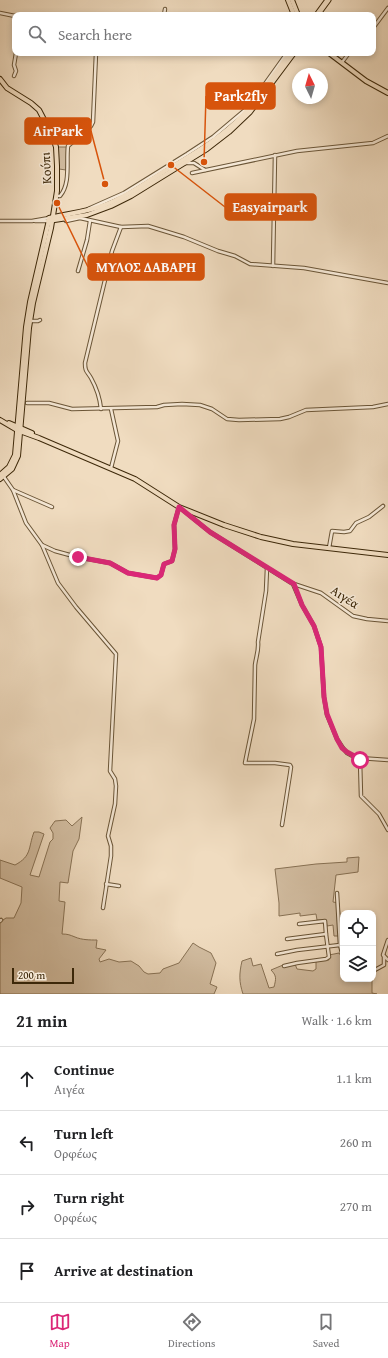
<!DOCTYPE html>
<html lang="en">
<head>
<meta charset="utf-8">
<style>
	body { margin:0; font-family:"Gentium Book Plus",serif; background:#f2f2f2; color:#202124 }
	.controls { position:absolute; right:12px; bottom:12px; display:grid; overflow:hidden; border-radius:8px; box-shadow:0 2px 6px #0003 }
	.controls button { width:36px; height:36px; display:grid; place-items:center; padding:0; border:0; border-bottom:1px solid #e0e0e0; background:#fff; color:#202124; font:20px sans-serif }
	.compass { position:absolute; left:292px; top:68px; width:36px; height:36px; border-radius:50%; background:#fff; box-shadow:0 2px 6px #0003; rotate:355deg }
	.scale { position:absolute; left:12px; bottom:10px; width:62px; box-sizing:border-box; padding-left:4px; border:2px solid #3d2809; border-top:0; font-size:11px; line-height:14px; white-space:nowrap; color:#3d2809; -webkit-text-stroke:3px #f5e8d6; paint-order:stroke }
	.stop { position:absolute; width:12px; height:12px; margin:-9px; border:3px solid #db2777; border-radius:50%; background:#fff }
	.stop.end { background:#db2777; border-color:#fff; box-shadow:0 1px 4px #0008 }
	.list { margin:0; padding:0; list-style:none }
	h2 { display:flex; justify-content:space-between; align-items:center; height:52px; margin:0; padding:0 16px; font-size:17px }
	h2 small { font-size:13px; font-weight:400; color:#757577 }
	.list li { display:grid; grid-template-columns:26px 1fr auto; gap:12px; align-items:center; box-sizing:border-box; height:64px; padding:0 16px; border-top:1px solid #e0e0e0 }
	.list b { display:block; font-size:15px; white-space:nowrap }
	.list p { margin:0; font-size:13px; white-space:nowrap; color:#757577 }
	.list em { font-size:13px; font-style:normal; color:#757577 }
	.icon { flex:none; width:22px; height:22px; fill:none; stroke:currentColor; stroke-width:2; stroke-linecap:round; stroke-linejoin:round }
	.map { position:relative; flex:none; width:388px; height:994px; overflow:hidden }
	.search { position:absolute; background:#fff; box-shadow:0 2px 6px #0003; left:12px; right:12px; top:12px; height:44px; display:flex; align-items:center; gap:10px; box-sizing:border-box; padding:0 14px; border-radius:8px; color:#757577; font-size:15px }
	.sheet { height:308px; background:#fff }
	nav { display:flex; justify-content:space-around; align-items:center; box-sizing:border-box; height:56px; border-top:1px solid #e0e0e0; background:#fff; font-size:11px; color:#757577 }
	nav a { display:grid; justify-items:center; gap:2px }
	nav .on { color:#db2777 }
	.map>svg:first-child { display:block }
</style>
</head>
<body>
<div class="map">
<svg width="388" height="994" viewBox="0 0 388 994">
	<rect width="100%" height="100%" fill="#f0dcc0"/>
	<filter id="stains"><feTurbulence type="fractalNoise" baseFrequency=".005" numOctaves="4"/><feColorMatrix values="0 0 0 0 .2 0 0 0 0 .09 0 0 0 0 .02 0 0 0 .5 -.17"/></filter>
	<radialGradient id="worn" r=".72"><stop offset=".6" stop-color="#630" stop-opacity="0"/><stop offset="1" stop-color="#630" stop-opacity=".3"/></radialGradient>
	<!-- green -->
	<g fill="#d2bda1" stroke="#887255">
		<polygon points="58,147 67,147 66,170 59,169"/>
		<path d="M82,817L79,839L73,851L68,883L60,882L59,901L65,902L62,934C68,934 70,935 75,937C82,940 90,940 97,940L96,948L106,950L99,959L100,962L109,959L119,962L131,961L139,966L144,972L148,974L160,973L163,969L179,963L193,943L199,947L211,953L216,963L210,984L217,987L214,994H0V922L6,918H14L21,903L22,887L0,878V860L15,865C32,856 28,848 34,832H39L44,834L30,875L39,877L50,842L53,839V833L50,828L55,821L66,820L72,826Z"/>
		<polygon points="359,857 358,872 336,875 333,902 339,903 340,916 343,920 343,936 334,936 333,925 327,926 326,920 317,920 316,914 300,916 300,913 279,916 279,903 275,869 316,864 347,862 347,858"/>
		<path d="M339,953L343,959V979H372V993L377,994H243C239,982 239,974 242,961L251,958L253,966L261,964L269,988L274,987C276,979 277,976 271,970L283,965V967L295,964L297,969L313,971L316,969V961L329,960V955Z"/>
	</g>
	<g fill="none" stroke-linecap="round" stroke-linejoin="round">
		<!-- minor casing -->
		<g stroke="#6a5537" stroke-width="4.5">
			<g id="minor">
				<polyline points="0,13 15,16"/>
				<polyline points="164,15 165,9"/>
				<polyline points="373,28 388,8"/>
				<polyline points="343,61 349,53"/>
				<polyline points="14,76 16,71 14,65 16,53"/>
				<polyline points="262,88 287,53"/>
				<polyline points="185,163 194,163 205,170"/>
				<polyline points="192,173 297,151 373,143 388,136"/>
				<path d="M56,196H60C71,183 66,162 68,146L91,126L93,122L96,53"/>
				<polyline points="88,209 124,193 187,154 213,137 245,110"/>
				<polyline points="65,219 66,221 80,218 121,227 148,226 184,237 218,251 235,256 250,264 304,268 388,283"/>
				<polyline points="0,221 32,221 49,218"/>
				<polyline points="35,221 48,221"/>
				<polyline points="273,266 275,155"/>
				<polyline points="78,271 87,240 90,221"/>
				<polyline points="30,321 38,321 40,320"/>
				<polyline points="27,403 49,403 72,409 157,407 164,405 182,404 200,405 212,409 227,419 239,420 280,419 289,417 306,410 373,407 388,404"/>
				<path d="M101,409C100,399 96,387 91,378C87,371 85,372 85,363L112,251L121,227"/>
				<polyline points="111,468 118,441 111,409"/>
				<polyline points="4,477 13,490 26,523 42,545 55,551 77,557 110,563 128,573 157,578 161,575 164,564 172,561 175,549 174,525 179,507 210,532 293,584 302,605 314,626 321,647 324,697 327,715 337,739 343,748 347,753 360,760 361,796 379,814 388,830"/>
				<polyline points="13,490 52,507"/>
				<polyline points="42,545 58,583 76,607 116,654 110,771 115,779 116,786 115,804 108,836 111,846 111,856 103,908"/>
				<polyline points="329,548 332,531 344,532 350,531 356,523 369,517 383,506"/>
				<path d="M267,568L266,591L258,642C259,650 256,657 255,665L254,719L245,763H275L290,765L291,767L290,774L282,825"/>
				<polyline points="294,584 321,593 353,616 367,619 388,621"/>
				<polyline points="359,758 388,760"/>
				<polyline points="106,884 119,886"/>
				<polyline points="337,893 340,945"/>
				<polyline points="0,921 1,920"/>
				<polyline points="299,924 325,921 326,934"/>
				<polyline points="388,940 383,955 388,960"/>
				<polyline points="277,954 297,950 340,945 343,957"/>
				<polyline points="284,966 297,963 326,959 329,957 326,934 287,939"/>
				<polyline points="373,971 384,965 384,956"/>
			</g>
		</g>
		<!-- major casing -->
		<g stroke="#3d2809" stroke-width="6">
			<g id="major">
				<polyline points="288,0 294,15"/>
				<polyline points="292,0 298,15"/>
				<polyline points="329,53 366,81 388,93"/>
				<polyline points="0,79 7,88 31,103 39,110 52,135 56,147 57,166 57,191 51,228 33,303 29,328 18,456 12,469 0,479"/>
				<path d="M49,218C67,214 85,212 102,206C124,198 144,184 163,172C191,155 220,139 242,116C260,96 274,74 290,53"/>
				<polyline points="48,221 87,215 111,206 131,196 207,149 229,132 250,112 294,53"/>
				<polyline points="0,420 17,430 39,438 135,479 179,507 224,525 261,537 293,544 388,555"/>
				<polyline points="9,423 32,433"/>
				<polyline points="0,475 9,467 15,455 26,327 30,302 49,220"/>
			</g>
		</g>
		<!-- highway casing -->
		<g stroke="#3d2809" stroke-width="7">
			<polyline id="highway" points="317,15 328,0"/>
		</g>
		<!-- minor -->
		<use href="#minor" stroke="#f5e8d6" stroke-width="2.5"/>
		<!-- major -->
		<use href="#major" stroke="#f0dcc0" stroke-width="4"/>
		<!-- highway -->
		<use href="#highway" stroke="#f0dcc0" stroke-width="5"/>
	</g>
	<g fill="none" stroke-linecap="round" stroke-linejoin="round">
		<!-- route -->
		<polyline stroke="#db2777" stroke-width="5" points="78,557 110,563 128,573 157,578 161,575 164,564 172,561 175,549 174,525 179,507 210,532 294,584 302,605 314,626 321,647 324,697 327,714 337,739 342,748 347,752 358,758 360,760"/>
	</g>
	<g text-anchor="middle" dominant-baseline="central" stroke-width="3" stroke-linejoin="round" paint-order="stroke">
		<!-- street labels -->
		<g font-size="13" fill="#3d2809" stroke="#f5e8d6">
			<text transform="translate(46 168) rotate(-93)">Κούπι</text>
			<text transform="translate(345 597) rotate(33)">Αιγέα</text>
		</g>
	</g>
	<!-- callouts -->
	<path fill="none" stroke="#d7540c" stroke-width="1.5" d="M204 162L206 96M105 184L91 131M171 165L225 207M57 203L88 267"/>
	<g fill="#d7540c" stroke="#f5e8d6" stroke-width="1.5">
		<circle cx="204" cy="162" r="4"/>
		<circle cx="105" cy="184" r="4"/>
		<circle cx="171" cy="165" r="4"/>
		<circle cx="57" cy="203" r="4"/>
	</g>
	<g fill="#d7540c" stroke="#d7540c" stroke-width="1.5">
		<rect x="206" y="83" width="69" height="26" rx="4"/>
		<rect x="25" y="118" width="66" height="26" rx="4"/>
		<rect x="225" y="194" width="91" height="26" rx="4"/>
		<rect x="88" y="254" width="116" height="26" rx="4"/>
	</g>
	<g font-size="14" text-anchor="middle" font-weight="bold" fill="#fff">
		<text x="241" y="101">Park2fly</text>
		<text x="58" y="136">AirPark</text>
		<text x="270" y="212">Easyairpark</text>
		<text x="146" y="272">ΜΥΛΟΣ ΔΑΒΑΡΗ</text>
	</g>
	<rect width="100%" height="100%" filter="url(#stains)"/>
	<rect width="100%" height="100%" fill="url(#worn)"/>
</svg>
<div class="controls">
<button><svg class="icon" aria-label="locate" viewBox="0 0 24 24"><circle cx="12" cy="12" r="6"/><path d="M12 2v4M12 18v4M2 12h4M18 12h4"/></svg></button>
<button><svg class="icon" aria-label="layers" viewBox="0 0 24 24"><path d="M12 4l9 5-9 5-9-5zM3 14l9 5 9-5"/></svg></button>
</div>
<svg class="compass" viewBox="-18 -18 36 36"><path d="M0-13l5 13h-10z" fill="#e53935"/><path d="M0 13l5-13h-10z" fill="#757577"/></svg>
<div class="scale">200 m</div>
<div class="stop" style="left:360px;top:760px"></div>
<div class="stop end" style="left:78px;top:557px"></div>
<div class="search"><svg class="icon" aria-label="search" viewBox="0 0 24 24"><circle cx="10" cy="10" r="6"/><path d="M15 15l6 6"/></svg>Search here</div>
</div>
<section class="sheet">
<h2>21 min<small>Walk · 1.6 km</small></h2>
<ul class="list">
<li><svg class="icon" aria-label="ahead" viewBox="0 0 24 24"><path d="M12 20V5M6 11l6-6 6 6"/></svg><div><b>Continue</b><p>Αιγέα</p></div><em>1.1 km</em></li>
<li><svg class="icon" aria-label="left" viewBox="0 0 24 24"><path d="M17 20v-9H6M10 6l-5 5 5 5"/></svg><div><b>Turn left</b><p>Ορφέως</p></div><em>260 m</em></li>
<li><svg class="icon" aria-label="right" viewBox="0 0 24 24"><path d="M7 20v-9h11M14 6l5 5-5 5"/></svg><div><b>Turn right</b><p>Ορφέως</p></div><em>270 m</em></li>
<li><svg class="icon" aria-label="arrive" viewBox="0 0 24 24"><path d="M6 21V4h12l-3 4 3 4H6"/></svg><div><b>Arrive at destination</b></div></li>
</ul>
</section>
<nav>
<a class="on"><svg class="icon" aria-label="map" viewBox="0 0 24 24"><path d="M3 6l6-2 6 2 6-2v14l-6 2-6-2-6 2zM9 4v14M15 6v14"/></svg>Map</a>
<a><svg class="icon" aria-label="directions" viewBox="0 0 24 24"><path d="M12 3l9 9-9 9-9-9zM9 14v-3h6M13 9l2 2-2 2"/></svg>Directions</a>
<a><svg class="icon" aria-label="saved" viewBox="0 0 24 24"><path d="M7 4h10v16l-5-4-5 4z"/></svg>Saved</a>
</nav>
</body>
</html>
